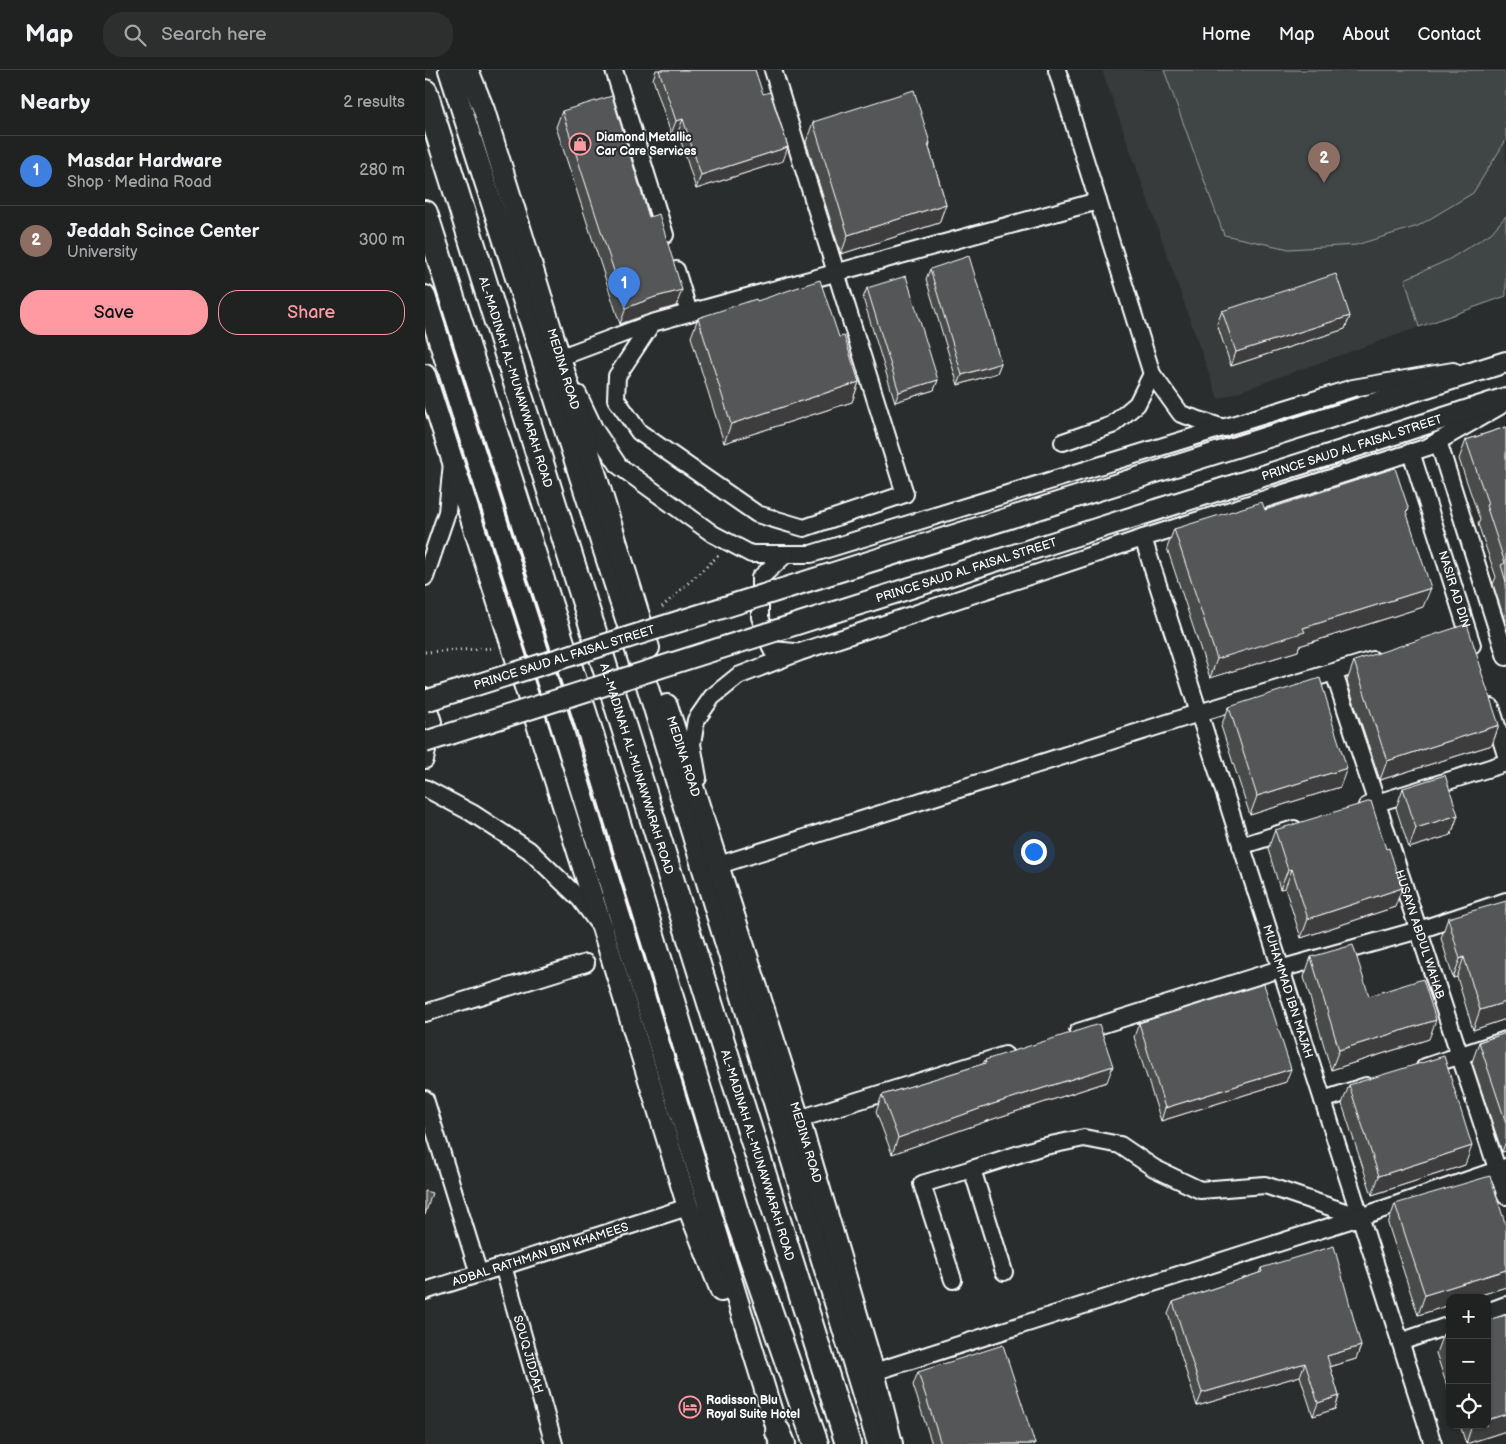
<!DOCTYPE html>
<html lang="en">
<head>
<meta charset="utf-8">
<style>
	body { margin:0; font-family:"Balsamiq Sans",sans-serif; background:#2d2f2f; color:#f1f3f6 }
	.controls { position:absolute; right:15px; bottom:15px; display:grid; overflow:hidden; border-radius:10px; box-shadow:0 1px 4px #0004 }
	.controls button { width:45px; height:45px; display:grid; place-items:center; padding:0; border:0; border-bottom:1px solid #3d3f40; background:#202222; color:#f1f3f6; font:25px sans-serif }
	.you { position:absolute; left:608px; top:781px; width:18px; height:18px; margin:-12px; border:4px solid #fff; border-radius:50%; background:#1a73e8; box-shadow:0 0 0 8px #1a73e833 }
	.badge { display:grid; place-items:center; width:32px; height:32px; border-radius:50%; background:#ff9aa2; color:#fff; font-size:16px; font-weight:700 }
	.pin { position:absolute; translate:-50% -41px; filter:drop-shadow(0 1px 2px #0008) }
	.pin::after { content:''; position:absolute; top:26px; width:18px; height:15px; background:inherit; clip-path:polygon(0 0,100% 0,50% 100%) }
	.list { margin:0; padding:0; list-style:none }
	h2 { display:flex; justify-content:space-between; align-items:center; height:65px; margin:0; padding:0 20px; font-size:21px }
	h2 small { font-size:16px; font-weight:400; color:#a2a4a5 }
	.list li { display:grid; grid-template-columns:32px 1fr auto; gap:15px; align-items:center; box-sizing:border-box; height:70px; padding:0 20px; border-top:1px solid #3d3f40 }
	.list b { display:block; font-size:19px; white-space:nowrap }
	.list p { margin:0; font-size:16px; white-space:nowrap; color:#a2a4a5 }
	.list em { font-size:16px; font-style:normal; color:#a2a4a5 }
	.actions { display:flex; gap:10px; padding:15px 20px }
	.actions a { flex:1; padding:11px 0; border:1px solid #ff9aa2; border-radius:20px; text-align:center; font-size:18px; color:#ff9aa2 }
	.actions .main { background:#ff9aa2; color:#111 }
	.icon { flex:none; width:28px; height:28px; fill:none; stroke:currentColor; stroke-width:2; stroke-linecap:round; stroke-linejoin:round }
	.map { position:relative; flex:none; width:1081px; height:1374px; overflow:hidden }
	header { display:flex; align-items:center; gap:30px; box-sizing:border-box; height:70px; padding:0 25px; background:#202222; border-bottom:1px solid #3d3f40 }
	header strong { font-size:24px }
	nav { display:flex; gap:28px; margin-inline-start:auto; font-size:18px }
	.search { width:350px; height:45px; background:#2d2f2f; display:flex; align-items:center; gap:12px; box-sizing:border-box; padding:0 18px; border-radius:20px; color:#a2a4a5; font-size:19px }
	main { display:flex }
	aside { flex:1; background:#202222 }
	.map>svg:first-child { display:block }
</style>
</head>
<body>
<header>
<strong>Map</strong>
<div class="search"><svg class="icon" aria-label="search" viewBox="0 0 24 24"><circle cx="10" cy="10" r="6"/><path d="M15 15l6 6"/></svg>Search here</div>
<nav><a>Home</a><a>Map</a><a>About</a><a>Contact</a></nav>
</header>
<main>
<aside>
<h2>Nearby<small>2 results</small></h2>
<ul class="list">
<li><span class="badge" style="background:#3f7fe0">1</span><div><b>Masdar Hardware</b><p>Shop · Medina Road</p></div><em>280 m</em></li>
<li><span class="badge" style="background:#8d6e63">2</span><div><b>Jeddah Scince Center</b><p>University</p></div><em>300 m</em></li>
</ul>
<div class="actions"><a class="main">Save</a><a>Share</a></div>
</aside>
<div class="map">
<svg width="1081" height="1374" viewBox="0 0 1081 1374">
	<rect width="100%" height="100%" fill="#2a2d2e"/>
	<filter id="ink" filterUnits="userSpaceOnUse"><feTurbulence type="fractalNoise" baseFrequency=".02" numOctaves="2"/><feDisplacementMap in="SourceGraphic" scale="10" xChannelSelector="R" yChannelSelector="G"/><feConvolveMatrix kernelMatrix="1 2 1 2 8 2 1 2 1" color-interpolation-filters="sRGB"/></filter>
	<g filter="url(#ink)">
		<!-- built -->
		<polygon fill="#373a3b" points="677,0 1081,0 1081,226 793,329"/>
		<!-- green -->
		<g fill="#414445" stroke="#a0a2a2">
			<polygon points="739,0 1081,0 1081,70 1048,123 993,156 931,175 864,179 799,165"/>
			<polygon points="1081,146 1081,226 994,257 980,209 1023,190 1066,163"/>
		</g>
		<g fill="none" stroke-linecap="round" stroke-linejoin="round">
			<!-- minor casing -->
			<g stroke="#fff" stroke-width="20">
				<g id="minor">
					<polyline points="189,0 240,165"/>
					<polyline points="632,0 727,304 756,344 799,358"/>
					<polyline points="251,200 264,243"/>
					<polyline points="227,253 192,306 191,329 214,362 332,444 379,458 480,424 348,0"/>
					<polyline points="140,297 136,287 227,253 673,131"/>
					<polyline points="153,324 170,360 194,396 288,464 326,484 386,484 928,318 1028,301"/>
					<polyline points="1013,371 1081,587"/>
					<polyline points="638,372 687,355 712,334 727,304"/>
					<path id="s1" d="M986,382L1047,575"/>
					<path id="s2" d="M718,468L1008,1374"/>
					<polyline points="361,484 335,508 335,547 347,580 370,582"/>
					<polyline points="0,507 22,442 27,393"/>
					<path id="s3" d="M909,603L1081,1126"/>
					<polyline points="0,626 8,652 0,690"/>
					<polyline points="1066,637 1081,685"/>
					<polyline points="273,708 267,674 271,650 287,627 313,606 375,582 718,468 1003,377 1075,336"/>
					<polyline points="0,718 47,743 104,780 155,829 172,852"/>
					<polyline points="942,736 1081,693"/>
					<polyline points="816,776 869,759"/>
					<polyline points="291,783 294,795 774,643 948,590"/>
					<polyline points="0,943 161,893"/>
					<polyline points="653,962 855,899 994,860 1081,831"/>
					<polyline points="1000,997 1081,970"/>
					<polyline points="0,1029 54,1204"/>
					<polyline points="898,1030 941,1016"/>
					<polyline points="374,1049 580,985"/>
					<path id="s4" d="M78,1196L129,1374"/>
					<polyline points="579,1202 547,1099 616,1077 659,1068 695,1075 729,1098 775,1120 840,1115 935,1147"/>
					<polyline points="528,1210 497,1114 547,1099"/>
					<path id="s5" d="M0,1221L263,1137"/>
					<polyline points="1062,1242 1081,1235"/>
					<polyline points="975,1272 1025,1255"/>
					<polyline points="449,1302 935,1147 1081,1097"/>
				</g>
			</g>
			<!-- major casing -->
			<g stroke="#fff" stroke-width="24">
				<g id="major">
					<polyline points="24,0 218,602 453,1374"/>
					<path id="s6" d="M43,0L59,40L224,578"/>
					<polyline points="0,226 129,632 353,1362"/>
					<polyline points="0,305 178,860 263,1137 296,1221"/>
					<polyline points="897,350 1081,292"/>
					<polyline points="907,384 1081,328"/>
					<path id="s7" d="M242,635L374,1049L449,1302L467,1374"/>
				</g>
			</g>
			<!-- highway casing -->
			<g stroke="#fff" stroke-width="28">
				<g id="highway">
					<path id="s8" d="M0,22L423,1374"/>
					<polyline points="0,143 166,664 314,1152 391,1374"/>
					<polyline points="353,1362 358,1374"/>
				</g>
			</g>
			<!-- path -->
			<g stroke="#fff" stroke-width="3" stroke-dasharray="1 4" stroke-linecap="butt">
				<polyline points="237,537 295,484"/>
				<polyline points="0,582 70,578"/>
			</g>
			<!-- minor -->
			<use href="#minor" stroke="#2a2d2e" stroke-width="16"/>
			<!-- major -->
			<use href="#major" stroke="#2a2d2e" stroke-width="20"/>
			<!-- highway -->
			<use href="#highway" stroke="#2a2d2e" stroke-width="24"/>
			<!-- major-bridge casing -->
			<g stroke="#fff" stroke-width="24" stroke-linecap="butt">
				<g id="major-bridge">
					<path id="s9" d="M0,631L897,350"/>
					<path id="s10" d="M0,672L907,384"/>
				</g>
			</g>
			<!-- major-bridge -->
			<use href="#major-bridge" stroke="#2a2d2e" stroke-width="20"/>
		</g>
		<!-- wall -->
		<g fill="#494b4c" stroke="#fff">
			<polygon points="231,0 330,0 358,91 271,119 253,62 246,64 228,9"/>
			<polygon points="137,41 251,236 224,244 195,254 131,57"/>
			<polygon points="388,52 505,73 504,77 521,134 514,153 416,184 381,72"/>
			<polygon points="505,199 576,293 572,303 533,315 501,209"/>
			<polygon points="442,218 513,310 509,320 470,332 438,228"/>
			<polygon points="332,231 414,267 434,312 427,332 299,373 266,267 273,248"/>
			<polygon points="797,241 925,246 920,259 806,296 792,254"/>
			<polygon points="1081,357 1081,554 1068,514 1071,507 1053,454 1055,450 1034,389 1041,370"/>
			<polygon points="840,440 982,445 998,537 874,576 873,581 785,608 742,478 749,459"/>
			<polygon points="929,591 1074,655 1067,675 955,710 922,611"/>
			<polygon points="804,637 915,717 825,745 796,656"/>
			<polygon points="978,718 1033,745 1026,765 984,778 971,738"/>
			<polygon points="850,760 970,837 876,868 860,818 855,819 843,779"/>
			<polygon points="1023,848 1081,949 1048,960 1032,907 1028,908 1016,868"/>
			<polygon points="886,887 944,926 1004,969 906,1000 879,907"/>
			<polygon points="714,953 861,1012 736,1051 709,967"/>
			<polygon points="1081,963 1081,1081 1077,1082 1047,992 1054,972"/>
			<polygon points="560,990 682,1012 562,1051 467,1084 451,1042 457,1025 558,994"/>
			<polygon points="924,1015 1040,1095 947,1125 917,1034"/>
			<polygon points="970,1134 1081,1156 1081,1217 1046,1228 1025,1228 1025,1235 993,1245 963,1154"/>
			<polygon points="836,1198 936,1276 931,1289 905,1297 914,1326 910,1339 888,1346 875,1306 772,1336 743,1244 748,1232 834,1203"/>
			<polygon points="1081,1245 1081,1361 1041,1374 1035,1355 1062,1355"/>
			<polygon points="1025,1262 1025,1325 1011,1283 1018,1264"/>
			<polygon points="493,1302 610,1374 507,1374 488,1315"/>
		</g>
		<!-- shaded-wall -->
		<g fill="#3c3d3e" stroke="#fff">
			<polygon points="258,49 253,62 246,64 251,51"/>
			<polygon points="363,77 358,91 271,119 276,105"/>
			<polygon points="521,134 514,153 416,184 423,165"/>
			<polygon points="257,220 251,236 224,244 195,254 201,238 230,227"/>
			<polygon points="925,246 920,259 806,296 811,282"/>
			<polygon points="576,293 572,303 533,315 537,305"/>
			<polygon points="513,310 509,320 470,332 474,322"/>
			<polygon points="434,312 427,332 299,373 306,354"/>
			<polygon points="1006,518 998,537 874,576 873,581 785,608 792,589 878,558"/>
			<polygon points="1074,655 1067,675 955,710 962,691"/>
			<polygon points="922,698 915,717 825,745 832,726"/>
			<polygon points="1033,745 1026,765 984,778 991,758"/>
			<polygon points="867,799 860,818 855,819 863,800"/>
			<polygon points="977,818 970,837 876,868 883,849"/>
			<polygon points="1039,887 1032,907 1028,908 1035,889"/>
			<polygon points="1081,932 1081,949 1048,960 1055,940"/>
			<polygon points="1011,950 1004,969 906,1000 914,980"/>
			<polygon points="688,996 682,1012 562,1051 467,1084 473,1068 568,1034"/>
			<polygon points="866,999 861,1012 736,1051 740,1038"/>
			<polygon points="1081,1071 1081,1081 1077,1082"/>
			<polygon points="1047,1076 1040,1095 947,1125 954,1106"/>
			<polygon points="1081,1200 1081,1217 1046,1228 1025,1228 1025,1235 993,1245 1000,1225"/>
			<polygon points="936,1276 931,1289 897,1299 902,1286"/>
			<polygon points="880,1293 875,1306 772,1336 777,1323"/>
			<polygon points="914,1326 910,1339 888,1346 893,1333"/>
			<polygon points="1081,1344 1081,1361 1041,1374 1047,1355 1062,1355 1062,1350"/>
		</g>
		<!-- building -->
		<g fill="#555758" stroke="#fff">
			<polygon points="234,0 330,0 338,24 345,22 363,77 276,105 258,49 251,51"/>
			<polygon points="489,20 505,73 503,74 521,134 423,165 388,52"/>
			<polygon points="187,26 224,147 234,144 257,220 230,227 201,238 137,41"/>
			<polygon points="544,186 576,293 537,305 505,199"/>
			<polygon points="911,204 925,246 811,282 797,241"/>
			<polygon points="481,206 513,310 474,322 442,218"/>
			<polygon points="395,210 414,267 419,266 434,312 306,354 273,248 331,229 332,231"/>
			<polygon points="1081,357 1081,512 1076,495 1080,493 1061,435 1063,434 1041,370"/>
			<polygon points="970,398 984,440 981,441 1006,518 878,558 880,562 792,589 749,459 837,432 840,440"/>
			<polygon points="1042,554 1057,601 1056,601 1074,655 962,691 929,591"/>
			<polygon points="895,608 907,648 906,648 922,698 832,726 804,637"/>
			<polygon points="1020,705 1033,745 991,758 978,718"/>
			<polygon points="946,731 961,779 964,778 977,818 883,849 867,799 863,800 850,760"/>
			<polygon points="1081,831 1081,932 1055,940 1039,887 1035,889 1023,848"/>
			<polygon points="928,875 944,926 998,909 1011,950 914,980 886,887"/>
			<polygon points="839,914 866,999 740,1038 714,953"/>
			<polygon points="674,954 688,996 568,1034 473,1068 457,1025 561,993 560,990"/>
			<polygon points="1081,963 1081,1053 1054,972"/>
			<polygon points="1019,986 1047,1076 954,1106 924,1015"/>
			<polygon points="1065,1106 1081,1156 1081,1200 1000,1225 970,1134"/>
			<polygon points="0,1121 7,1123 0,1145"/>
			<polygon points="909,1176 936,1276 902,1286 914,1326 893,1333 880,1293 777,1323 748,1232 837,1202 836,1198"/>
			<polygon points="1081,1245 1081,1344 1062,1350 1062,1250"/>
			<polygon points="1025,1262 1025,1284 1018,1264"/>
			<polygon points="578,1275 610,1374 516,1374 493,1302"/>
		</g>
	</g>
	<!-- icons -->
	<defs>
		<g id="shop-ring" transform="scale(1.125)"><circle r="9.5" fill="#2a2d2e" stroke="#ff9aa2" stroke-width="1.5"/><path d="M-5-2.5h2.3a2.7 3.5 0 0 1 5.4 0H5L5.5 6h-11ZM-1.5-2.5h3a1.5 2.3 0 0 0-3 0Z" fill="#ff9aa2"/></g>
		<g id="hotel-ring" transform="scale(1.125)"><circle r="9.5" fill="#2a2d2e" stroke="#ff9aa2" stroke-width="1.5"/><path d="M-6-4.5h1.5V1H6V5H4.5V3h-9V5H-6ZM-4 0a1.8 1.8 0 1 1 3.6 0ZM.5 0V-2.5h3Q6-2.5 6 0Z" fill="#ff9aa2"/></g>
	</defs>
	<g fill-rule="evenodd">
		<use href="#shop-ring" x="155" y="74"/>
		<use href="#hotel-ring" x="265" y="1337"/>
	</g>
	<g text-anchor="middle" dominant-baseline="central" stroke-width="4" stroke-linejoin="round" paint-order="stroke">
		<!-- poi labels -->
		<g font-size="12" font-weight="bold" fill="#fff" stroke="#2a2d2e" text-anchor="start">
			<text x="171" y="67">Diamond Metallic<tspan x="171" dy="14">Car Care Services</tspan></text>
			<text x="281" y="1330">Radisson Blu<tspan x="281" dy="14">Royal Suite Hotel</tspan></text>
		</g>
		<!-- street labels -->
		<g font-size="12" fill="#fff" stroke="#2a2d2e">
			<text stroke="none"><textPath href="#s6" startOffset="314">MEDINA ROAD</textPath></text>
			<text stroke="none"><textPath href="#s8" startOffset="304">AL-MADINAH AL-MUNAWWARAH ROAD</textPath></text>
			<text transform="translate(927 378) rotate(-18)">PRINCE SAUD AL FAISAL STREET</text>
			<text stroke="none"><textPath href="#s10" startOffset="568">PRINCE SAUD AL FAISAL STREET</textPath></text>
			<text stroke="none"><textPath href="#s1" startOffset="144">NASIR AD DIN</textPath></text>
			<text stroke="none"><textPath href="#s9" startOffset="146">PRINCE SAUD AL FAISAL STREET</textPath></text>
			<text stroke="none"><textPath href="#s7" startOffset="54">MEDINA ROAD</textPath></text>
			<text stroke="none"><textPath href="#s8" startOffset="709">AL-MADINAH AL-MUNAWWARAH ROAD</textPath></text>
			<text stroke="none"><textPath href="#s3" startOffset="275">HUSAYN ABDUL WAHAB</textPath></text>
			<text stroke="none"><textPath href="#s2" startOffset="476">MUHAMMAD IBN MAJAH</textPath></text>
			<text stroke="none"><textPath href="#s7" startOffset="459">MEDINA ROAD</textPath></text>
			<text stroke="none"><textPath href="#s8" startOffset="1114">AL-MADINAH AL-MUNAWWARAH ROAD</textPath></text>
			<text stroke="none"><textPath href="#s5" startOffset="121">ADBAL RATHMAN BIN KHAMEES</textPath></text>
			<text stroke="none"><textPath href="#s4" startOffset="92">SOUQ JIDDAH</textPath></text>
		</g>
	</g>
</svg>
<div class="controls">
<button>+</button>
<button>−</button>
<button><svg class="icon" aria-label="locate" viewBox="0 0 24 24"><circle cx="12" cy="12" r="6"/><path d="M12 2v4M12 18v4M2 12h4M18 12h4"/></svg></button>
</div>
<div class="you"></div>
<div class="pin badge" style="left:199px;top:238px;background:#3f7fe0">1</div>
<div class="pin badge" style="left:899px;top:113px;background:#8d6e63">2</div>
</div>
</main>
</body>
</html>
